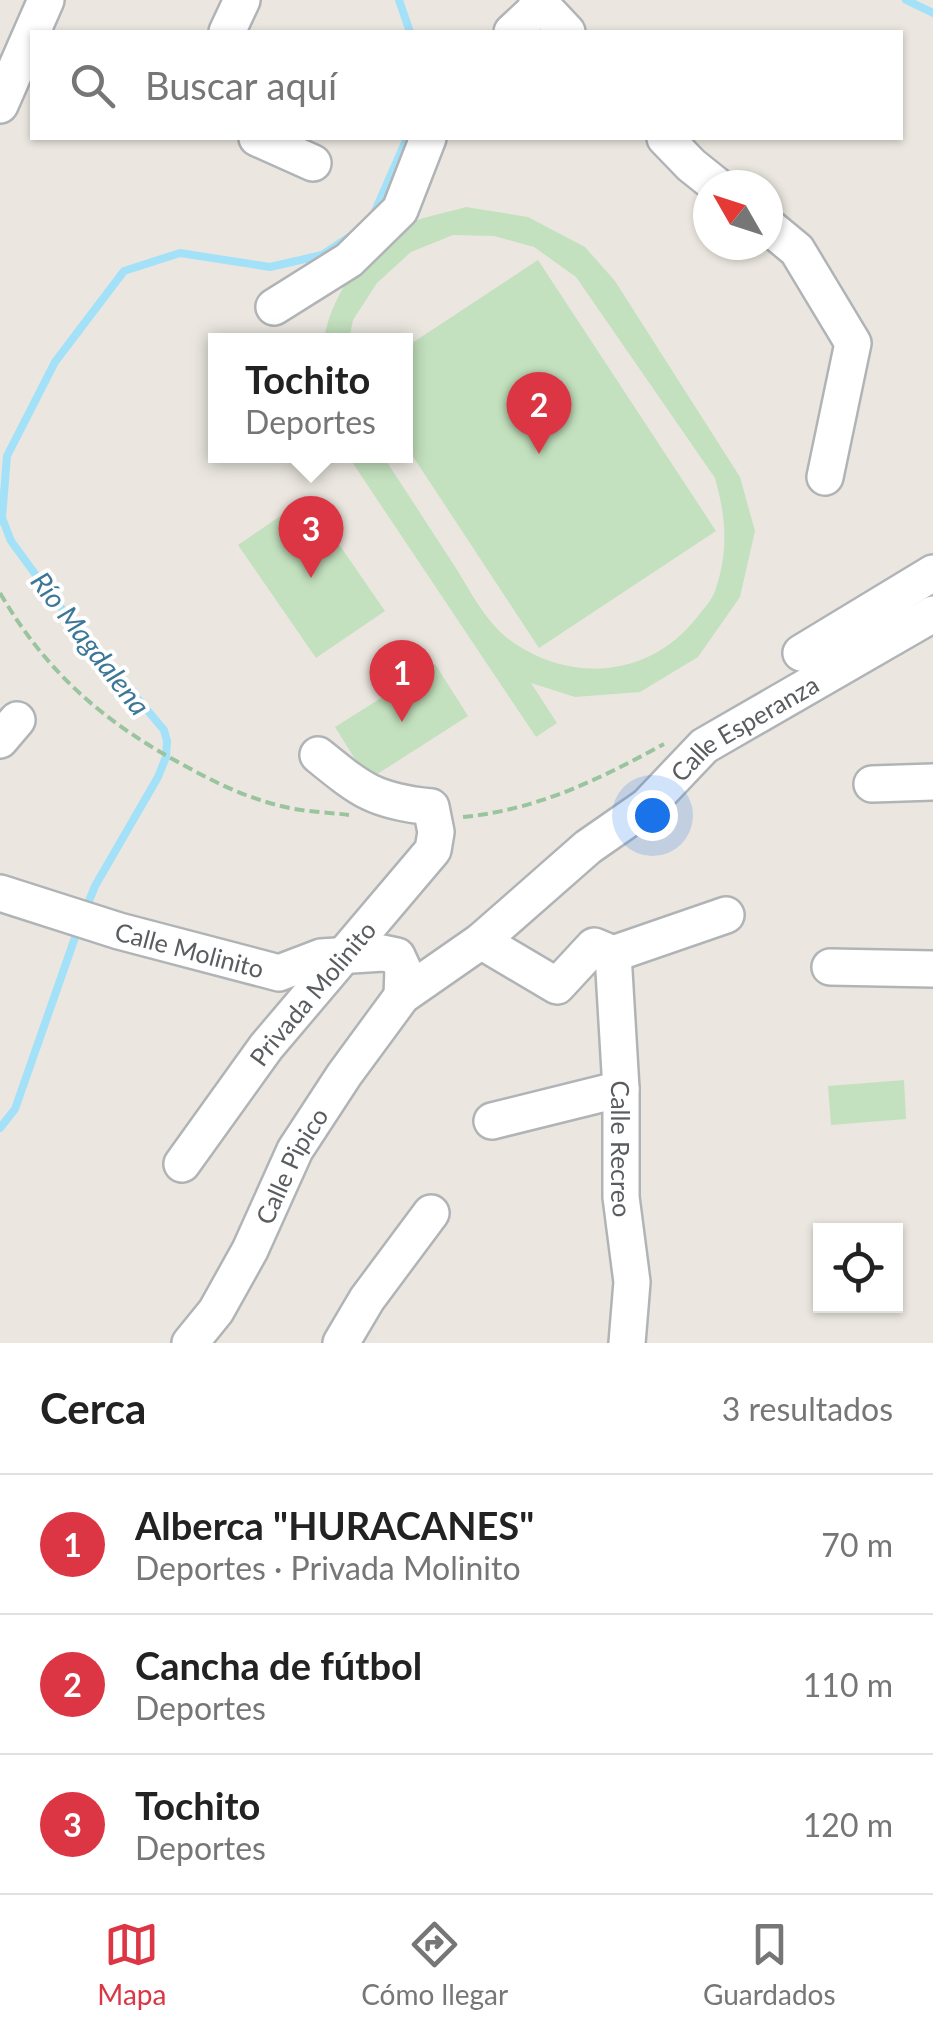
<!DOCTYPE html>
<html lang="es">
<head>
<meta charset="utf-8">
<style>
	body { margin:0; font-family:Lato,sans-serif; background:#f6f6f6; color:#222 }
	.controls { position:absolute; right:30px; bottom:30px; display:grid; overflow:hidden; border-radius:0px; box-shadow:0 2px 8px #0004 }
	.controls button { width:90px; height:90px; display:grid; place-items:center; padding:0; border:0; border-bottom:2px solid #e0e0e0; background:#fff; color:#222; font:50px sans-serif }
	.compass { position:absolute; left:693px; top:170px; width:90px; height:90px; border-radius:50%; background:#fff; box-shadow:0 2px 8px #0004; rotate:309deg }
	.you { position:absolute; left:652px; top:815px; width:35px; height:35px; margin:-25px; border:8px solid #fff; border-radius:50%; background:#1a73e8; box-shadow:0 0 0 15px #1a73e833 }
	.badge { display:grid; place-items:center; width:65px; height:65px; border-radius:50%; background:#dc3543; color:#fff; font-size:32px; font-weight:700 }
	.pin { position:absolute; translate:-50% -82px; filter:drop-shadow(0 2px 5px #0008) }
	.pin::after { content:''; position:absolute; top:52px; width:35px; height:30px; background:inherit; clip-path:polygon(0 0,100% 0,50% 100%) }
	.popup { position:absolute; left:208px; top:333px; width:205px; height:130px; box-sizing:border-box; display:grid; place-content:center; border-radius:0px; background:#fff; filter:drop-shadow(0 2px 8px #0005); font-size:32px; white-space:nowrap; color:#767676 }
	.popup b { font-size:38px; color:#222 }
	.popup::after { content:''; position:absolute; left:50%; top:100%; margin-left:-20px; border:20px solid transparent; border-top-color:#fff }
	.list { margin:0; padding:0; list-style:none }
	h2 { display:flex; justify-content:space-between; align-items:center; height:130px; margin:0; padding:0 40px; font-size:42px }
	h2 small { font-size:32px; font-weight:400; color:#767676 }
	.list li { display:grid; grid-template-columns:65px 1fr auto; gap:30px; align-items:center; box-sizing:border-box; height:140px; padding:0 40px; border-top:2px solid #e0e0e0 }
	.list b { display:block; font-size:38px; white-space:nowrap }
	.list p { margin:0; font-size:32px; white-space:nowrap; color:#767676 }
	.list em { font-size:32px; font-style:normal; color:#767676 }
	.icon { flex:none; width:55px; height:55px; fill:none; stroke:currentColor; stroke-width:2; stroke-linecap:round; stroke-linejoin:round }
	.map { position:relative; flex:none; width:933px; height:1343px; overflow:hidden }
	.search { position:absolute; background:#fff; box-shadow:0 2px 8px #0004; left:30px; right:30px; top:30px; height:110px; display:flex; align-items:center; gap:25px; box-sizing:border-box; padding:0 35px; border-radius:0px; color:#767676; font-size:38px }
	.sheet { height:550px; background:#fff }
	nav { display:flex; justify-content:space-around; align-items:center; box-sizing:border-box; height:140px; border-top:2px solid #e0e0e0; background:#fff; font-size:28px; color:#767676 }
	nav a { display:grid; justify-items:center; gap:5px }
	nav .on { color:#dc3543 }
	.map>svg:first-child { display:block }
</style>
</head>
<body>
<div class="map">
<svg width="933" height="1343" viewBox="0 0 933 1343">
	<rect width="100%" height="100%" fill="#ebe7e0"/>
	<!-- green -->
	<g fill="#c3e1be">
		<path d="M466,207L528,217L585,247L615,281L740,477L755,531L740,597L698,657L640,692L575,697L531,683L557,723L536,737L348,456H383C407,492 430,529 454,565C471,592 487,625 514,643C576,685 653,675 698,616C704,608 712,600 715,591C729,551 726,517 715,478L576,277L534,247L494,236L453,235L411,252L377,283L353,320L349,340H324C330,298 363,250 400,228C418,217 446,213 466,207Z"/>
		<polygon points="538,260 716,531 539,648 406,446 406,347"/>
		<polygon points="307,498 385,611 316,658 238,545"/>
		<polygon points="435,664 468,716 368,780 335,727"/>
		<polygon points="904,1080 906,1119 831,1125 828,1086"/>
	</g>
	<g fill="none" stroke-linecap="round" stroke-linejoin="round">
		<!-- stream -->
		<g stroke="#a3e1f8" stroke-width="8">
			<polyline points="399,0 410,32"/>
			<polyline points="906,0 933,13"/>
			<polyline points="375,211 407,138"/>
			<polyline points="85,911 95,886 158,777 166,757 167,741 164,730 52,597 11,541 2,518 7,456 55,362 124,271 180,253 270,267 322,255 352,235"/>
			<polyline points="0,1128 15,1109 78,929"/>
		</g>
		<!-- minor casing -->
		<g stroke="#b1b4b7" stroke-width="40">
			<g id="minor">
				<polyline points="537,0 567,32"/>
				<polyline points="227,32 242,0"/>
				<polyline points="512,32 541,5"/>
				<polyline points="0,105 46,0"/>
				<polyline points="257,138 313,163"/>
				<polyline points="665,138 691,165 716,185"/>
				<polyline points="768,226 797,250 853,343 825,477"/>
				<polyline points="274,307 349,260 400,210 428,138"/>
				<polyline points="801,653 933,573"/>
				<polyline points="0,740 17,720"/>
				<polyline points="872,784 933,782"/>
				<path id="s1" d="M0,893L119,931L279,973L321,957L383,953L397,956L403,969L402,996"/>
				<polyline points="481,941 557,986 594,946 613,954 726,915"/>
				<path id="s2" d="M613,954L621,1089V1197L632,1282L627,1343"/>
				<polyline points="830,967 933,969"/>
				<polyline points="492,1121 621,1089"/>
				<path id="s3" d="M182,1164L266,1047L433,850L436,832L431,807C374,801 361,790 318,755"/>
				<path id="s4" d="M190,1343L216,1311L250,1250L295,1150L344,1075L402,996L481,941L588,847L647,806L704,746L933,614"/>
				<polyline points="341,1343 367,1299 431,1213"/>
			</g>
		</g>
		<!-- path -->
		<g stroke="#99c49e" stroke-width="4" stroke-dasharray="10 5" stroke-linecap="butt">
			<path d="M0,593C48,675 106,724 189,768C218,784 248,798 281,806C303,812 327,812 349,815"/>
			<path d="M463,817C537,810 600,779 664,744"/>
		</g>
		<!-- minor -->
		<use href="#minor" stroke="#fff" stroke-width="35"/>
	</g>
	<g text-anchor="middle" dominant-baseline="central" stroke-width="8" stroke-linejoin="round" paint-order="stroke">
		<!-- street labels -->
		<g font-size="25" fill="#595d60" stroke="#fff">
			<text stroke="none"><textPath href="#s4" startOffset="845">Calle Esperanza</textPath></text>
			<text stroke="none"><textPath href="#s1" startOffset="198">Calle Molinito</textPath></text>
			<text stroke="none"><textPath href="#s3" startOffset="215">Privada Molinito</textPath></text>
			<text stroke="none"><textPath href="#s2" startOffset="195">Calle Recreo</textPath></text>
			<text stroke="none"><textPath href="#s4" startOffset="205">Calle Pipico</textPath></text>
		</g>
		<!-- water labels -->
		<g font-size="28" font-style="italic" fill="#3d7797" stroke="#fff">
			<text transform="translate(91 643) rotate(52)">Río Magdalena</text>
		</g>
	</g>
</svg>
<div class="controls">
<button><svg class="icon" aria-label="locate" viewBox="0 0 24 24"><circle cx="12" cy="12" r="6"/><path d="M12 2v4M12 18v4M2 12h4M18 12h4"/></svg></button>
</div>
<svg class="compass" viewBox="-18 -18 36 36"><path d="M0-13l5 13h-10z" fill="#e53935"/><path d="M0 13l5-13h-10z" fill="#767676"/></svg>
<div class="you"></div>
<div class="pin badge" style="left:402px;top:722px">1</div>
<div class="pin badge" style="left:539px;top:454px">2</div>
<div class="pin badge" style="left:311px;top:578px">3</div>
<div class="popup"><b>Tochito</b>Deportes</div>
<div class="search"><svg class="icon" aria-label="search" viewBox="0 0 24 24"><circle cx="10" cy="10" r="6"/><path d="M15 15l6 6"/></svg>Buscar aquí</div>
</div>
<section class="sheet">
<h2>Cerca<small>3 resultados</small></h2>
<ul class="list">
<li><span class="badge">1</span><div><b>Alberca &quot;HURACANES&quot;</b><p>Deportes · Privada Molinito</p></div><em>70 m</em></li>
<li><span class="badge">2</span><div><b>Cancha de fútbol</b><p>Deportes</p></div><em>110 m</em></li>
<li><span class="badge">3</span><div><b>Tochito</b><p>Deportes</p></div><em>120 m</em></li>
</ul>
</section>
<nav>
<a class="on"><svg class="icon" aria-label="map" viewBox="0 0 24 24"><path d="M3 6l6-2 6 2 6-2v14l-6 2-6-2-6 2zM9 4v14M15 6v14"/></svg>Mapa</a>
<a><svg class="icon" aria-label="directions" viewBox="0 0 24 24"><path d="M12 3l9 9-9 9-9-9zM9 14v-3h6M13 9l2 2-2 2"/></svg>Cómo llegar</a>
<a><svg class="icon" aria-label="saved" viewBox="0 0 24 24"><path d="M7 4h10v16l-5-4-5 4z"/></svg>Guardados</a>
</nav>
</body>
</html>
